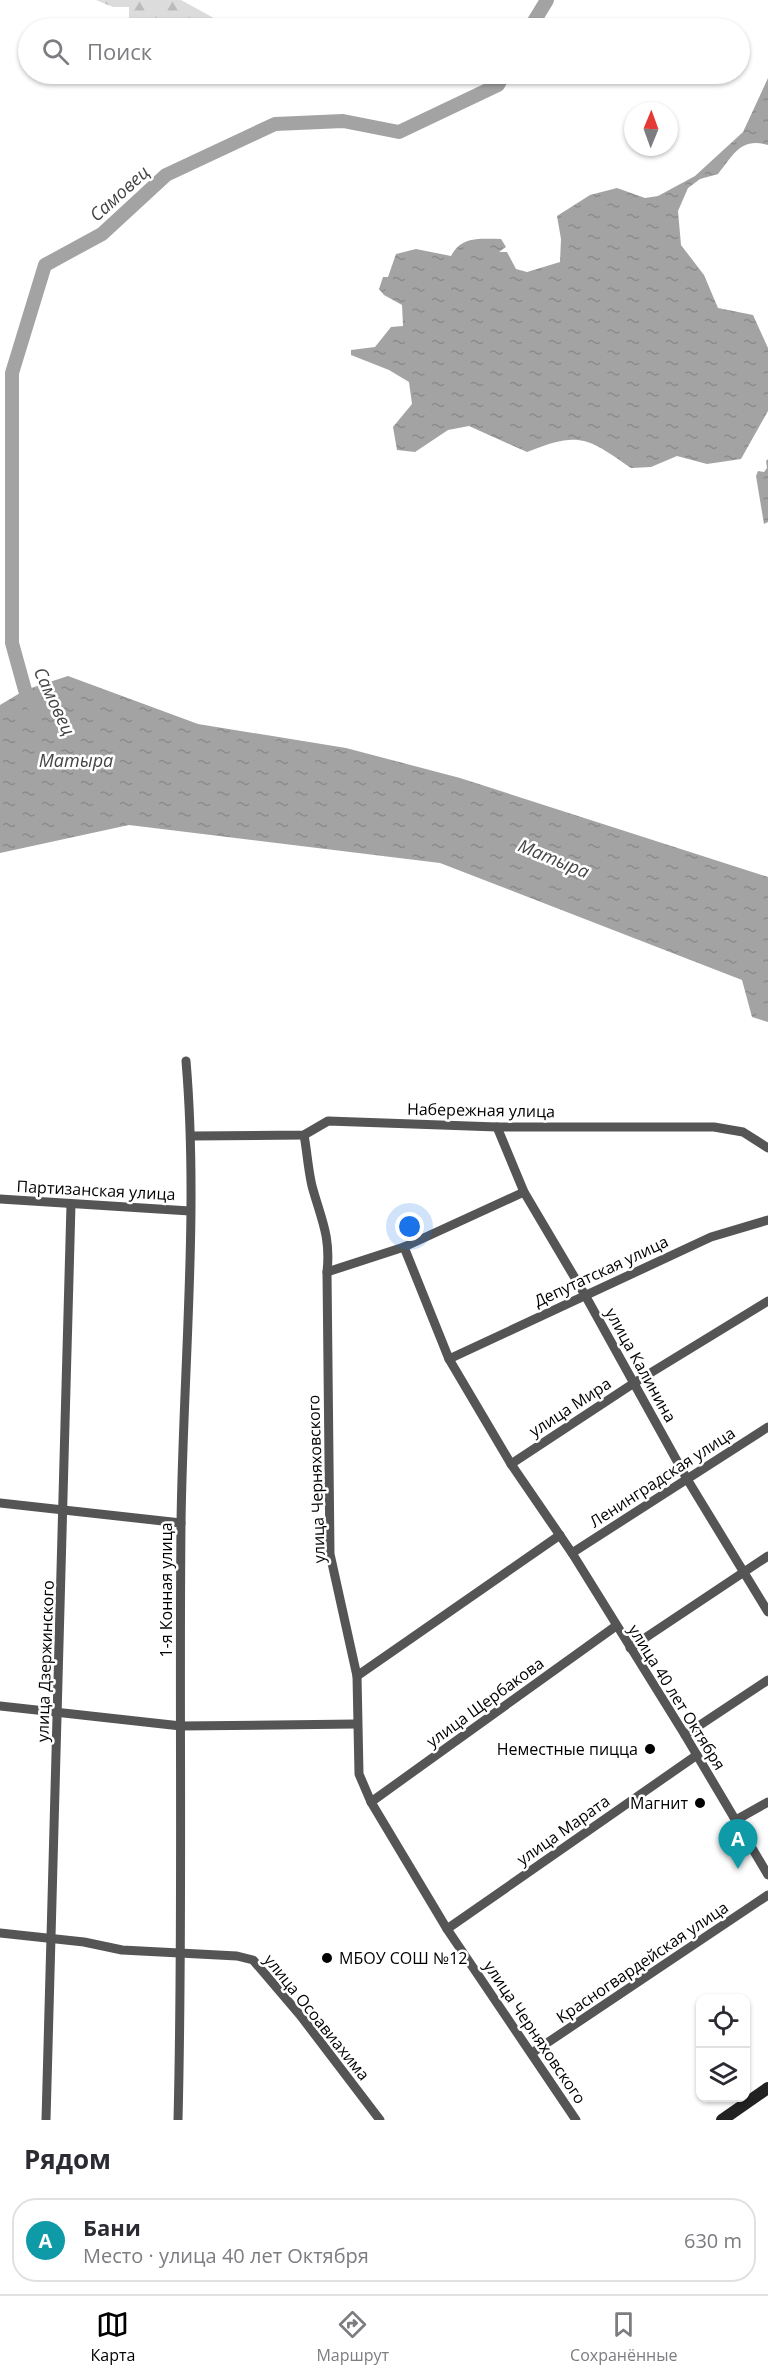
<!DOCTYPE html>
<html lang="ru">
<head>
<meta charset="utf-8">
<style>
	body { margin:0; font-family:"Open Sans",sans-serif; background:#f7f7f7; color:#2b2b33 }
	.controls { position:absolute; right:18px; bottom:18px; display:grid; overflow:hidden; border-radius:12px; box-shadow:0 2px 4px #0004 }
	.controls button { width:54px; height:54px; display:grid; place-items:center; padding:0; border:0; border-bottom:2px solid #e1e1e2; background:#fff; color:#2b2b33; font:30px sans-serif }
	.compass { position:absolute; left:624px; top:102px; width:54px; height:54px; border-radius:50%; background:#fff; box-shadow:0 2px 4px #0004; rotate:1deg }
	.you { position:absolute; left:410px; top:1227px; width:21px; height:21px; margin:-15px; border:4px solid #fff; border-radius:50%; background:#1a73e8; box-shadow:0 0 0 9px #1a73e833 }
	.badge { display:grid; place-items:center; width:39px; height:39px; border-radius:50%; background:#000; color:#fff; font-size:20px; font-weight:700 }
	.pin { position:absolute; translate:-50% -50px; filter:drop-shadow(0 2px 3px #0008) }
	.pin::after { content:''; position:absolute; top:32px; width:21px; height:18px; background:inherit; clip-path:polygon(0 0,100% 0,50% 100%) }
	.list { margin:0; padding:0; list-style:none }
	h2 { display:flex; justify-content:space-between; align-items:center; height:78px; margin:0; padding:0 24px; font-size:26px }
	h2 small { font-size:20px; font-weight:400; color:#7c7c81 }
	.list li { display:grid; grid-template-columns:39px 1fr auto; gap:18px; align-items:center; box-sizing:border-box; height:84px; margin:0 12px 12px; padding:0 12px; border:2px solid #e1e1e2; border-radius:24px }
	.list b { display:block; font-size:22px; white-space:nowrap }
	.list p { margin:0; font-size:20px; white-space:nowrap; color:#7c7c81 }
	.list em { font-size:20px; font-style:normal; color:#7c7c81 }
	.icon { flex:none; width:33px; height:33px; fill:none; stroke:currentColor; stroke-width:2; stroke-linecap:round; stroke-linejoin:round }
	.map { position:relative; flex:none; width:768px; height:2120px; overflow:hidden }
	.search { position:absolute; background:#fff; box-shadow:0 2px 4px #0004; left:18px; right:18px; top:18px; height:66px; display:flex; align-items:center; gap:15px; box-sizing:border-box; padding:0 21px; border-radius:33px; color:#7c7c81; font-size:22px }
	.sheet { height:174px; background:#fff }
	nav { display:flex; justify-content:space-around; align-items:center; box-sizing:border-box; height:84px; border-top:2px solid #e1e1e2; background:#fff; font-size:16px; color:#7c7c81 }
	nav a { display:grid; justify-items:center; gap:3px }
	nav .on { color:#000 }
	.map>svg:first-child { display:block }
</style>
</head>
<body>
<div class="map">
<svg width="768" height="2120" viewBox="0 0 768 2120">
	<defs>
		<pattern id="forest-firs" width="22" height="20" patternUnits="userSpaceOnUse" patternTransform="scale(1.5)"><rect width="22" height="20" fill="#dcdcdc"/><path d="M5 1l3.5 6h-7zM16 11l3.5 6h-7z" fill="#bbb"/></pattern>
		<pattern id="water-ripples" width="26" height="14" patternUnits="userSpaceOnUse" patternTransform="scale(1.5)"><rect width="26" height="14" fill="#a3a3a3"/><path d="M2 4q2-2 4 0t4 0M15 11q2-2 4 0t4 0" fill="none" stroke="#8b8b8b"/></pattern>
	</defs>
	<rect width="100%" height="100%" fill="#fff"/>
	<!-- forest -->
	<polygon fill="url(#forest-firs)" points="96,0 181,0 232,28 135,28 129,20 129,7 113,7"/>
	<!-- water -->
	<g fill="url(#water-ripples)">
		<path d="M768,78V145C740,137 733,156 718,174L700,179L688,188L678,211L681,245L704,275L718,308L753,315L768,348V411L741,459L707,464L677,456L651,467L631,468C587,437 579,431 527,452L469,426L448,430L415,452L397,450L393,427L412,404L409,382L389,370L351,355V350L375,347L391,327L403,326L402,305L384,295L379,289L383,277H388L396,254L416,249L451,256C462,236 479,239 501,239L506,247L499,252H507L516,269L527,272L560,262L561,239L557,216L590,195L617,188L645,198L658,196L695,176L743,132Z"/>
		<polygon points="768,459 768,522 764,524 756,476 758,471 764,472 767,468 766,461"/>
		<polygon points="68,676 198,724 346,748 460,778 768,877 768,1022 752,1017 742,980 440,863 129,825 0,853 0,705 25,690"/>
	</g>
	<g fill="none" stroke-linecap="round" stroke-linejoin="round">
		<!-- river -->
		<g stroke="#a3a3a3" stroke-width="14">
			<polyline points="530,28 547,0"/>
			<polyline points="34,706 25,690 12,643 12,373 45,265 102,234 166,175 275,124 343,121 399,132 498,85 504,74"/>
		</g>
		<!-- street -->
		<g stroke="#555" stroke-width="9">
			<polyline points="497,1127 524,1192 585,1295 687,1479 768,1612"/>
			<path d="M304,1135C307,1151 308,1169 312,1186C321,1219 331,1236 327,1272L330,1554L357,1676L359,1774L371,1802L447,1929L576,2120"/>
			<polyline points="192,1136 304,1135 328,1121 497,1127 714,1127 743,1132 768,1148"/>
			<polyline points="0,1199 190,1211"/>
			<polyline points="404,1247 449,1359 511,1464 572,1553 685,1735 768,1875"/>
			<polyline points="327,1272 404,1247 524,1192"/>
			<polyline points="449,1359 711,1237 768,1220"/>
			<polyline points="511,1464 634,1383 768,1301"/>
			<polyline points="0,1503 181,1523"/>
			<polyline points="572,1553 768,1427"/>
			<polyline points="630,1648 768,1556"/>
			<polyline points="357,1676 560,1535"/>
			<polyline points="0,1706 181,1726 356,1724"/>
			<polyline points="685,1735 768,1680"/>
			<polyline points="371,1802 616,1626"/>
			<polyline points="736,1820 768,1802"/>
			<polyline points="447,1929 697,1755"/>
			<polyline points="0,1933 84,1942 122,1950 237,1956 253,1960 300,2015 380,2120"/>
			<polyline points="532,2053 768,1895"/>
			<polyline points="46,2120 71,1204"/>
			<path d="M178,2120C183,1921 179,1723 181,1524C183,1370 199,1214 186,1061"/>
		</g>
		<!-- secondary -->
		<polyline stroke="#222" stroke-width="12" points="722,2120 768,2088"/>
	</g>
	<!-- markers -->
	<g fill="#000" stroke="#fff" stroke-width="2">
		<circle cx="650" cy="1749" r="6"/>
		<circle cx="700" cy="1803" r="6"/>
		<circle cx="327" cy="1958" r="6"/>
	</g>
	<g text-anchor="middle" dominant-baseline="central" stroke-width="5" stroke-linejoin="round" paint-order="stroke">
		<!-- street labels -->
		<g font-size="16" fill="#000" stroke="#fff">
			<text transform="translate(481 1110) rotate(1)">Набережная улица</text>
			<text transform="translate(96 1190) rotate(3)">Партизанская улица</text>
			<text transform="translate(601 1271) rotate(-25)">Депутатская улица</text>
			<text transform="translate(641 1365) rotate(61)">улица Калинина</text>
			<text transform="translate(570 1407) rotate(-33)">улица Мира</text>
			<text transform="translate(662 1477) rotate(-33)">Ленинградская улица</text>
			<text transform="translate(316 1479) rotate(-92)">улица Черняховского</text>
			<text transform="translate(166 1590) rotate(-90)">1-я Конная улица</text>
			<text transform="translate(45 1661) rotate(-88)">улица Дзержинского</text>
			<text transform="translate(677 1697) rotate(58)">улица 40 лет Октября</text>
			<text transform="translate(485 1702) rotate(-36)">улица Щербакова</text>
			<text transform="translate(563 1830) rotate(-35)">улица Марата</text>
			<text transform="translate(642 1962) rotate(-34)">Красногвардейская улица</text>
			<text transform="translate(317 2017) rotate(51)">улица Осоавиахима</text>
			<text transform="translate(535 2032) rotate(56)">улица Черняховского</text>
		</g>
		<!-- poi labels -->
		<g font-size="16" fill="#000" stroke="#fff" text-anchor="end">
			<text x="638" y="1749">Неместные пицца</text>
			<text x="688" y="1803">Магнит</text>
			<text x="339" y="1958" text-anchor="start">МБОУ СОШ №12</text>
		</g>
		<!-- water labels -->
		<g font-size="18" font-style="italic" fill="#444" stroke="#fff">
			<text transform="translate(119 193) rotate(-42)">Самовец</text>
			<text transform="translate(55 701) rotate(65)">Самовец</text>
			<text x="76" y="760">Матыра</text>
			<text transform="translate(554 858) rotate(22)">Матыра</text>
		</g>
	</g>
</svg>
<div class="controls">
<button><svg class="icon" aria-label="locate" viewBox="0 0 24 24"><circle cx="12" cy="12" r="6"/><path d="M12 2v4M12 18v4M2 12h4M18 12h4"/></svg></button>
<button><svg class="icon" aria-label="layers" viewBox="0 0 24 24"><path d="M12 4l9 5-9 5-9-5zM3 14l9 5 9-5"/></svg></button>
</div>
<svg class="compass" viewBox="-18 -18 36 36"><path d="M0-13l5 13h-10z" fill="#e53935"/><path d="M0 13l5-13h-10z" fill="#7c7c81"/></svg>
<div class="you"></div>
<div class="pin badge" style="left:738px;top:1869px;background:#0f9aa8">A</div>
<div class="search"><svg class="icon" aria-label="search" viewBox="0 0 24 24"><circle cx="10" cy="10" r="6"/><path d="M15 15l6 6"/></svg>Поиск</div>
</div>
<section class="sheet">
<h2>Рядом<small></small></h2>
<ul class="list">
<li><span class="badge" style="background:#0f9aa8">A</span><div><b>Бани</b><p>Место · улица 40 лет Октября</p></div><em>630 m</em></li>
</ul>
</section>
<nav>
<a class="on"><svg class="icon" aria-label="map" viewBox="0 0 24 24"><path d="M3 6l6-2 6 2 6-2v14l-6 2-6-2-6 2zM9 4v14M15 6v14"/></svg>Карта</a>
<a><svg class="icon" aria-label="directions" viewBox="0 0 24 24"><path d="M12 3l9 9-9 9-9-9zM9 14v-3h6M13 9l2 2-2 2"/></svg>Маршрут</a>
<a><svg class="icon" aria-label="saved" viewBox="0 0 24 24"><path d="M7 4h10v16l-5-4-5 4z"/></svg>Сохранённые</a>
</nav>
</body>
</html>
